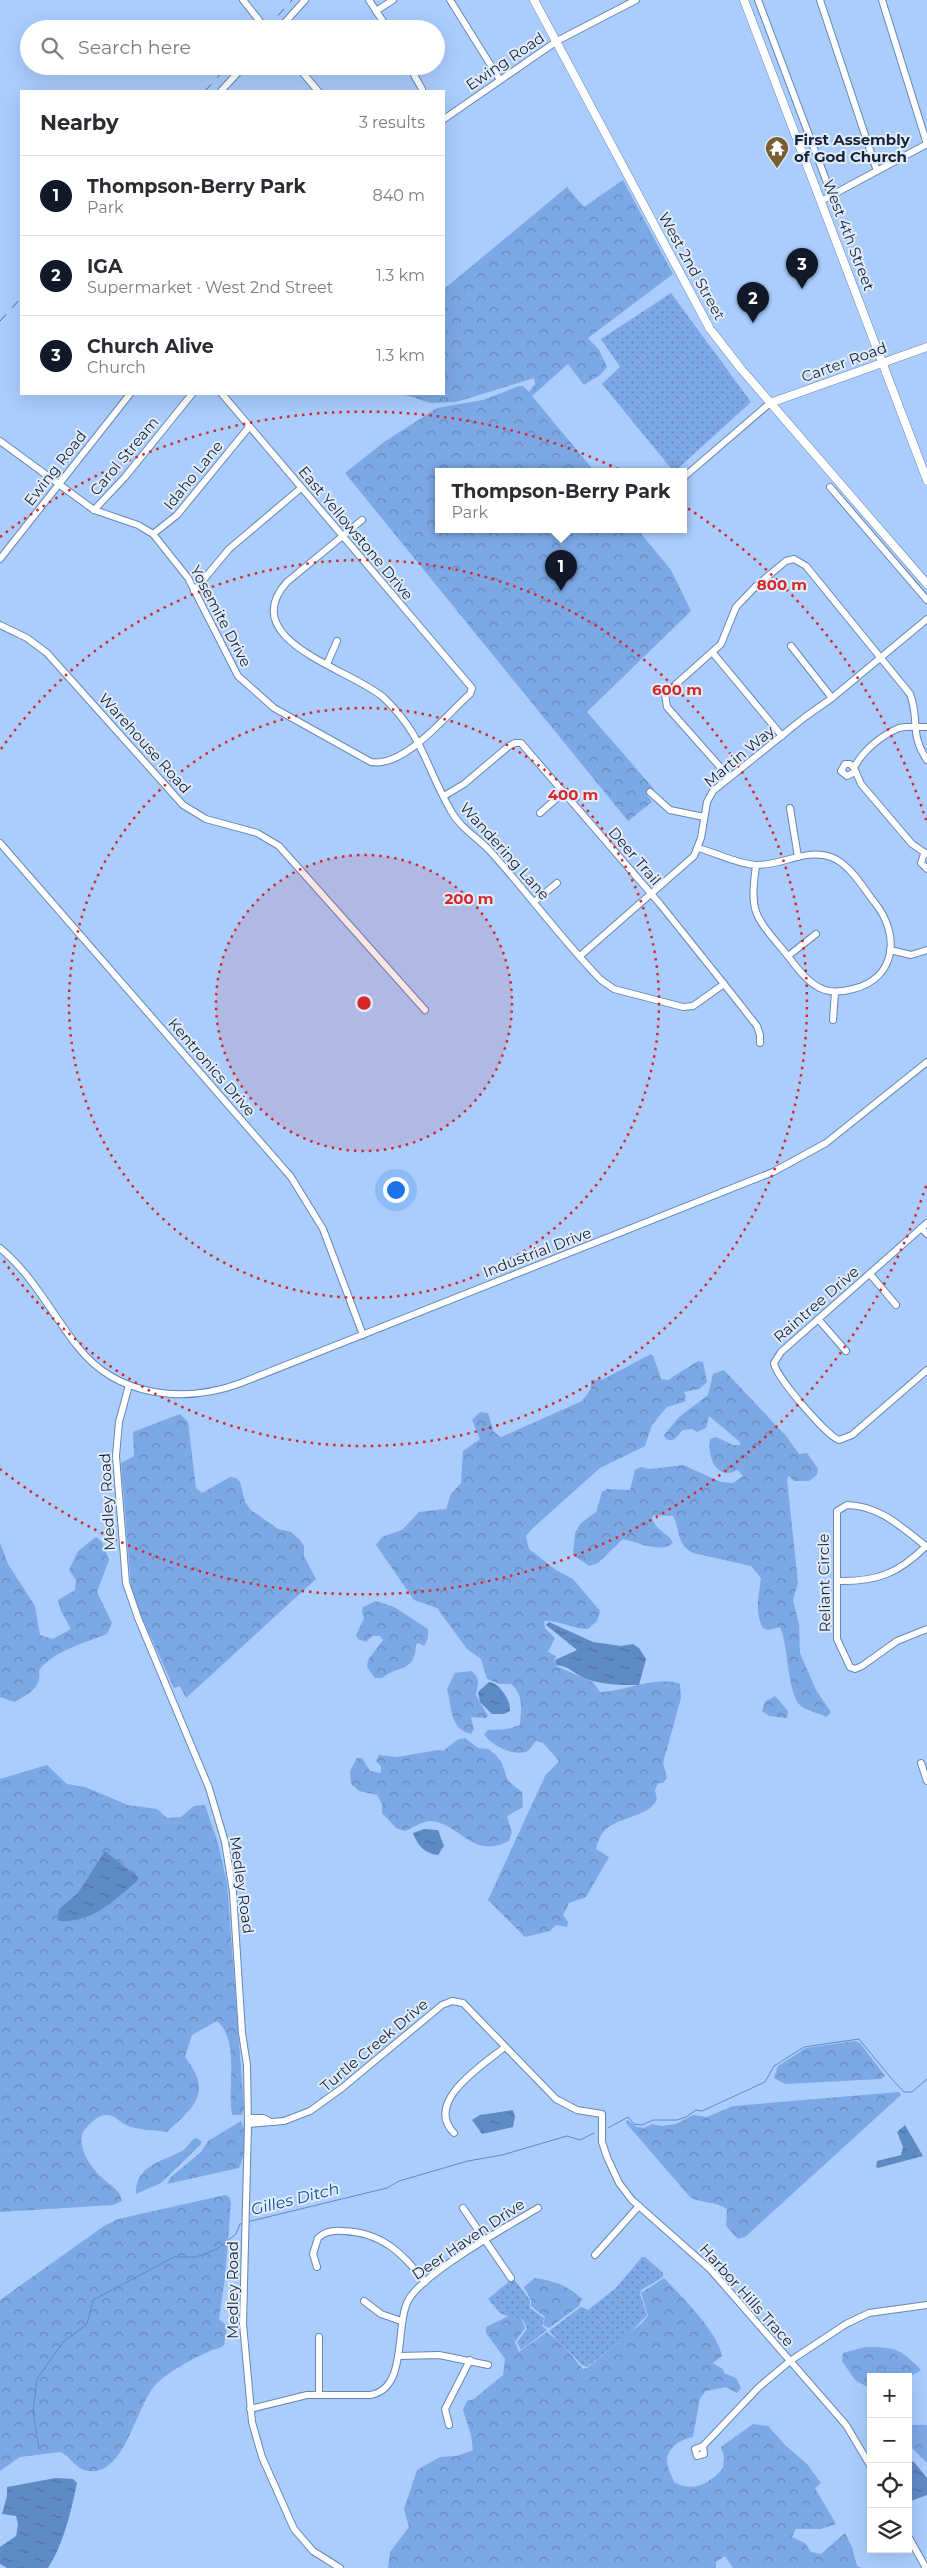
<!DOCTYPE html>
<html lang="en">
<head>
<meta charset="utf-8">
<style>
	body { margin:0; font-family:Montserrat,sans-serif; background:#f2f2f3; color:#2b2b33 }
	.controls { position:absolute; right:15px; bottom:15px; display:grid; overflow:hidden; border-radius:0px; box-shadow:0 5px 20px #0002 }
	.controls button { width:45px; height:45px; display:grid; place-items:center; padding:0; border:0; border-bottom:1px solid #e1e1e2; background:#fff; color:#2b2b33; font:25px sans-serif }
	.you { position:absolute; left:395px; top:1189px; width:18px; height:18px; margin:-12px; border:4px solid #fff; border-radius:50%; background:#1a73e8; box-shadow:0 0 0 8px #1a73e833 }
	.badge { display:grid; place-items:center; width:32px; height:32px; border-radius:50%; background:#111827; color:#fff; font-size:16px; font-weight:700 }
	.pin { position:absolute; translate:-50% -41px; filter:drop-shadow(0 1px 2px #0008) }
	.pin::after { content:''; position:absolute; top:26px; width:18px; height:15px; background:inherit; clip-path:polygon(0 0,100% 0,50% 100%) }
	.popup { position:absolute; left:435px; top:468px; width:252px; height:65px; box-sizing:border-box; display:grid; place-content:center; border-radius:0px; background:#fff; filter:drop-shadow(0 1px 4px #0005); font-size:16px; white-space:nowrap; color:#7c7c81 }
	.popup b { font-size:19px; color:#2b2b33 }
	.popup::after { content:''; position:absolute; left:50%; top:100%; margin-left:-10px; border:10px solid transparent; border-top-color:#fff }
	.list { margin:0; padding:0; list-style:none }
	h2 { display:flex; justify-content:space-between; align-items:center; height:65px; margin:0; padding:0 20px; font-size:21px }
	h2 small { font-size:16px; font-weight:400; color:#7c7c81 }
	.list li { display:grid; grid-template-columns:32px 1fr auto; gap:15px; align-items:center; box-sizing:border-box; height:80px; padding:0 20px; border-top:1px solid #e1e1e2 }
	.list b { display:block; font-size:19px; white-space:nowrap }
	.list p { margin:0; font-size:16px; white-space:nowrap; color:#7c7c81 }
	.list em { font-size:16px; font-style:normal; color:#7c7c81 }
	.icon { flex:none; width:28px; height:28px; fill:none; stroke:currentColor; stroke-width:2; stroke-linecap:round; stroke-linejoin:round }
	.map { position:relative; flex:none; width:927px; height:2568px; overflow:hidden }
	.search { position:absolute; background:#fff; box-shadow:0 5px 20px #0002; left:20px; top:20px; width:425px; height:55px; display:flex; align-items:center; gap:12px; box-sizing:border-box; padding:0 18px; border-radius:28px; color:#7c7c81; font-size:19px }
	.panel { position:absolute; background:#fff; box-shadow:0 5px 20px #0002; left:20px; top:90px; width:425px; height:305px; border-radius:0px }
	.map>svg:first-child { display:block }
</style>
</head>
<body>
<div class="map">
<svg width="927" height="2568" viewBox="0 0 927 2568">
	<defs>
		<pattern id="grass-dots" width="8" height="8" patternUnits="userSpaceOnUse" patternTransform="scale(1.25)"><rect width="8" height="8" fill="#7ca8e5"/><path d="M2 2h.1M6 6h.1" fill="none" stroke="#6589ba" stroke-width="1.8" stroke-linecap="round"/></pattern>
		<pattern id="forest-crowns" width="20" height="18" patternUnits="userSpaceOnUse" patternTransform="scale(1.25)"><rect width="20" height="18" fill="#7ca8e5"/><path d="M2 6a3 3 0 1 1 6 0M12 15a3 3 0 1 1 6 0" fill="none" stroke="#6589ba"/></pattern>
		<pattern id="water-ripples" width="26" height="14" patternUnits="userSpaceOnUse" patternTransform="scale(1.25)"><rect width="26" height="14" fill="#5e8ac5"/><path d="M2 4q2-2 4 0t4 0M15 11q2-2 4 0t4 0" fill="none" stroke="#4d71a1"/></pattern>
	</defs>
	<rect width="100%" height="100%" fill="#aacdfd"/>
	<!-- grass -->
	<g fill="url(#grass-dots)">
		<polygon points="671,293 751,402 674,472 602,384 620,367 601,339"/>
		<polygon points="642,2257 645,2257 663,2273 663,2277 641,2290 640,2294 647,2315 628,2335 587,2367 582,2365 549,2331 581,2307 588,2310 616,2288"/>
		<polygon points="513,2278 530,2300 530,2308 544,2318 542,2326 547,2330 521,2350 517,2342 527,2329 523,2320 501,2314 488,2299"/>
	</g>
	<!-- forest -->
	<g fill="url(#forest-crowns)">
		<polygon points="623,180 673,274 588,338 599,350 607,367 600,375 584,385 568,364 532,396 595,472 438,472 438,530 638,530 671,570 691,611 587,712 654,789 647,795 652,802 628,821 345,473 384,442 437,408 483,400 519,386 523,386 529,392 535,384 534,378 456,402 431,403 402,394 444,394 444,289 567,187 584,207"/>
		<path d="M651,1354L654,1358L661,1379L668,1380L698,1361L703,1362L707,1382L699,1389L684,1392L686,1397L684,1402L667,1407L652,1425L645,1446L600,1468L534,1527L526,1536L529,1549L556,1570L573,1579L600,1611L597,1621L588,1629C573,1629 559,1620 544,1621L545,1628L555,1638L548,1652L556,1656L554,1661L556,1666L593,1682L600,1692C625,1692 656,1675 680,1684L681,1698L663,1763L667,1778L663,1783H658L655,1790L657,1800C654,1804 650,1809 645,1811C626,1822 602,1819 596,1849L609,1857L586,1897L569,1903L563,1915L568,1922L567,1927L556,1925L550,1931L525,1937L488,1900L545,1776L559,1761L543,1743L536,1741C532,1745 530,1751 525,1752C513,1756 489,1744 484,1734L488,1730L507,1729L520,1725C521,1710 524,1694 511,1684H500L487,1679L481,1659L467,1649L437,1608L414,1600L376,1545L382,1537L402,1530L419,1512L446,1509L451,1494L461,1483L463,1451L480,1439L472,1420L480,1412L488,1413L494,1432L501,1437L582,1401L591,1389V1380H602Z"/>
		<path d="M724,1370L787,1437L799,1454L807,1453L818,1469L817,1475L809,1481H794L789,1476L787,1479L798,1583L793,1600L799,1625L800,1653L816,1690L831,1712L826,1717C819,1713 807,1711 801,1706C787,1696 789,1646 780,1627L768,1630L763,1628C754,1613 759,1595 761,1578L751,1566L693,1553C676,1544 681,1531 673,1516L654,1515L652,1517C656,1533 669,1532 673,1543C661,1554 637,1542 623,1539L598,1563L589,1566L573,1555L575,1533L581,1523L596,1512L602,1492L607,1489L630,1490L635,1470L641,1467L650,1469L683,1465L721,1482L733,1483L743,1476L738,1470C734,1471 730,1474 726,1473C712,1471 708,1451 710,1439L716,1437L733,1445H740V1442L709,1416L706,1428L697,1432L692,1429L683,1430C677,1435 676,1443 666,1439L664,1435L679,1417L708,1395L713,1374Z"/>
		<polygon points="180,1414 188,1422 196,1488 202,1493 230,1477 236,1478 240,1482 245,1502 251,1510 278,1529 291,1532 300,1540 304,1546 304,1556 316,1579 186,1698 180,1686 174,1688 137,1607 131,1587 121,1463 134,1456 133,1432"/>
		<path d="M96,1537L102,1542L109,1560L97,1592L112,1623L107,1634C83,1644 57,1649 39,1670C42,1688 29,1693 15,1702L0,1697V1543L8,1564L35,1606L40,1635L53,1639L71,1629L61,1611L58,1600L75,1590L76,1580L69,1570L78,1551Z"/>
		<path d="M376,1601L394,1607L428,1629V1638L424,1646L418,1643L416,1645C415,1673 398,1665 382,1678H375L367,1667L368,1660L383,1640L380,1636H372L366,1642L358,1639L356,1635L364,1618L362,1613L363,1607Z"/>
		<path d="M471,1671C481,1678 478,1685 476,1695L488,1716L486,1718L471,1717L474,1729L471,1734C449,1729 452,1706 447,1689L455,1673Z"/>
		<polygon points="775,1696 788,1711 787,1718 769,1716 762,1711 765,1702"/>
		<path d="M465,1738L478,1748L488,1749L496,1755L502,1763L508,1781L522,1792L523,1807L507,1816L512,1832L509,1841C472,1860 460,1823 430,1821C423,1821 412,1828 405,1831L396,1828L382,1813V1804L377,1795L359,1791L351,1784L350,1771L357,1758H362L370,1771L381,1773V1766L376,1761L379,1755L397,1757L438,1750L443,1751L457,1740Z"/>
		<path d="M47,1765L67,1784L85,1787L128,1805L157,1809L167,1818L181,1817L194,1806L205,1805L218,1843L227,1883L244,2109L242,2115H232C227,2088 240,2040 217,2021L192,2035L185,2057C213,2093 195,2106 167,2132C155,2130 137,2130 126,2125C119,2122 115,2114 106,2115C99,2115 91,2122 87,2127C73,2140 88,2164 100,2176C109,2185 120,2189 122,2201L113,2205L0,2212V1779Z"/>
		<polygon points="855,2041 860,2043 885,2076 881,2079 785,2084 774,2078 778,2066 806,2048"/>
		<path d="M899,2092L901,2095L745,2237L738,2239L726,2226L727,2209C715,2201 703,2204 690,2197L626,2123L627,2120L637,2127L644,2128L652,2124L662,2126L676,2124L693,2115L707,2117L733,2106Z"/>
		<path d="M241,2121C247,2130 245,2158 239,2168L167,2184L171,2177L201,2152L208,2141Z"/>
		<path d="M197,2138L202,2142L200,2145L161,2183L136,2194C135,2165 164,2161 182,2151C189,2147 190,2139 197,2138Z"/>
		<path d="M225,2195L229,2197L231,2203L225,2277L219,2319L227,2326L224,2345C219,2349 215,2349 210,2351C192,2359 171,2370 157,2383C136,2403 125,2482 84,2470C75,2467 70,2456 60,2452L20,2457L0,2471V2300L104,2226L118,2219Z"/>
		<path d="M535,2278C553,2281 568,2285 582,2299L579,2306L549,2328L543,2325L545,2317L531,2306V2300L524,2287Z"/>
		<path d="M664,2278C682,2297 717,2331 722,2356L713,2363L723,2369L724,2373L736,2378L741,2388L737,2393L726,2387L706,2391L700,2398L693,2437C681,2439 666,2448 667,2463C668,2469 672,2476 674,2482C694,2493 709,2484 723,2468L724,2456L721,2447L753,2424L768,2426L785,2445L807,2464L821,2483L815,2488L816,2490L836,2524L821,2529H796L792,2537L805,2543L811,2552L821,2554L845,2533L852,2547L857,2566L862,2568H733L725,2556L716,2562V2568H388L390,2552L409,2527L404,2509L417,2470L440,2457L457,2456L473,2450L471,2435L463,2410L467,2401L474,2399L503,2375L505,2359L486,2333V2327L511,2315L522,2320L525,2328L515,2342L519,2352L547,2332L562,2344L583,2369L587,2368L643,2322L648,2315L641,2293Z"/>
		<path d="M865,2347C894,2347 900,2348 921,2370L908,2378L871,2377V2389L869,2388L855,2380L842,2361L843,2353Z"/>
		<polygon points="912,2425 927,2425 927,2463 908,2444 908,2429"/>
	</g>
	<!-- water -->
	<g fill="url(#water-ripples)">
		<path d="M549,1622L593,1642L621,1646L633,1644L639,1648L646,1659L639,1685C622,1685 600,1685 584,1678C573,1673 569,1666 556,1665L555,1660L577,1650L546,1625Z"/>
		<path d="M489,1682C499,1683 511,1700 510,1711L504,1714H492L480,1702L478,1692Z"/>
		<path d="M424,1829L438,1830L444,1846L438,1855C425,1854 417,1845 413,1833Z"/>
		<path d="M105,1851L138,1877V1880C114,1901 92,1923 59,1921L57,1918L59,1909L78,1893Z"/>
		<polygon points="513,2110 515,2117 513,2127 482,2134 472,2120 480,2115"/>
		<polygon points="905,2125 923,2156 878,2168 876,2167 877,2161 901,2155 903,2147 897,2132"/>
		<polygon points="911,2461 914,2462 927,2478 927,2495 911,2501 908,2500 908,2462"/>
		<path d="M56,2478L73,2479L77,2483C71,2511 64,2543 48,2568H7L0,2564V2547L16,2536L18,2524L16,2516L2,2514L7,2496V2487Z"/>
	</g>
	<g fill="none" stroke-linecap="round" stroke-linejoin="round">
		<!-- stream -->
		<g stroke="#5e8ac5" stroke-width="1">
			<polyline points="608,2128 628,2117 634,2124 642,2125 653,2120 677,2120 686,2117 696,2110 702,2111 765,2082 774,2066 804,2047 859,2039 891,2078 904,2092 912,2092 927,2079"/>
			<polyline points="247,2222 387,2188 399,2181 468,2161 502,2155 567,2136 580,2140 594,2133"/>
			<polyline points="39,2449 33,2412 37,2379 63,2342 87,2324 93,2300 174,2257 196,2257 217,2249 236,2234 240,2224 244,2223"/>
		</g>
		<!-- minor casing -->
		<g stroke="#6687b3" stroke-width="8">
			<g id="minor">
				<polyline points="243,0 266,29"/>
				<polyline points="369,0 388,29"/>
				<polyline points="450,0 500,80"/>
				<polyline points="758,0 832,196"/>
				<polyline points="820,0 877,171"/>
				<polyline points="882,0 927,144"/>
				<polyline points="376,11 393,0"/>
				<polyline points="279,29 305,0"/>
				<polyline points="297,66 318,91"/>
				<polyline points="409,66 422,89"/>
				<polyline points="221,91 244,66"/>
				<polyline points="444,119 557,41 636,0"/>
				<polyline points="821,201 927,144"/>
				<path d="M0,441L94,510L138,525L153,534L188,578L238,676L274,708L371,762C405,768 447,714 470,694L472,688L222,394"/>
				<polyline points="684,477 770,403"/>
				<polyline points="830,487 927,600"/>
				<polyline points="94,510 125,477 192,394"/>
				<path d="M362,520L287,582C234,641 354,670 384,698C423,735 426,768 451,811C460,828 477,837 490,851C528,893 562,940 601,980L614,989L683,1007L693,1006L724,984"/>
				<polyline points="153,534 177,515 249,427"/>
				<polyline points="0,559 130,394"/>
				<polyline points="194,591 229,549 301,488"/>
				<polyline points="0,625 27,638 47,653 183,805 206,819 257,833 279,846 425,1010"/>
				<polyline points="791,646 832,698"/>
				<polyline points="713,653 782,736"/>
				<polyline points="327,664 337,641"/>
				<path d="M927,727C918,727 907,726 899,728C882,735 862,751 854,768L861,784L912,844L927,854"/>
				<polyline points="854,768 850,764 845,764 841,771 847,776 855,772"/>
				<path d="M729,777L667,707L665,694L721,644L736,607L756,586L786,561L794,559L806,566L910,694C920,719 909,734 927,760"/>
				<polyline points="650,792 670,810 704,817"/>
				<polyline points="444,796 464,784 509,746 515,743 521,743 660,904 724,984 757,1026 760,1035 760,1043"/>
				<polyline points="790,808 798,857"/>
				<polyline points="540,813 564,792"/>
				<polyline points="0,843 291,1177 323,1229 363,1335"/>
				<path d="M698,848C717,853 737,864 756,865C781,866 806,848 831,857C850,864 863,888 875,903C900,934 897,978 853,989C842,992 830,993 820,988C804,980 794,963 783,950C753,914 750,912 756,865"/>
				<polyline points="924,854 921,863 927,869"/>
				<polyline points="534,902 557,883"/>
				<polyline points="890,950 911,955 927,950"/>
				<polyline points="580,956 694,856 701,838 707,802 713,791 805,717 832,698 927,619"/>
				<polyline points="788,956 816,934"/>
				<polyline points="833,1020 835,992"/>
				<path d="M927,1223L781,1352L774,1363C776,1377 826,1435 839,1440L852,1435L927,1370"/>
				<polyline points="921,1228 927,1234"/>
				<path d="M0,1248C32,1274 52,1314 78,1347C117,1397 184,1404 241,1383L773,1172L826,1143L927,1062"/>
				<polyline points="870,1274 896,1305"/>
				<polyline points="818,1319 846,1351"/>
				<polyline points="129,1385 119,1422 116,1456 126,1583 138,1618 209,1788 225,1842 233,1892 242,2033 247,2065 248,2124 243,2324 252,2422 262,2457 294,2529 313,2551 340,2568"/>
				<path d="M927,1547C902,1528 881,1506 847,1505L837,1511V1639L850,1667L855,1669L862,1666L897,1641L927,1629"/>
				<path d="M837,1581C876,1582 898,1574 926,1546"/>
				<polyline points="921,1763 927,1781"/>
				<polyline points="248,2118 263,2118 269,2121"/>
				<polyline points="248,2124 284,2121 310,2111 342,2088 442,2005 452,2001 463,2003 556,2099 577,2110 602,2114 602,2142 607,2157 619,2183 632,2200 710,2269 846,2425 871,2467"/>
				<path d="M454,2133C423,2102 484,2064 505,2047"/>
				<polyline points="463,2208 511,2278"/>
				<polyline points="595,2255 639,2206"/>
				<path d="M317,2267L313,2254L318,2238C325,2231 333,2230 343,2231C381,2232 403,2253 425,2282"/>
				<polyline points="364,2301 381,2314 401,2321"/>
				<polyline points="399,2356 439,2355 488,2365"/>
				<polyline points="319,2395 319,2337"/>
				<path d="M250,2409L307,2395H370C409,2389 394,2324 409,2299C425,2272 508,2226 538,2208"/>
				<polyline points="449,2425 445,2409 470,2360"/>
				<polyline points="703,2446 704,2454 697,2456 695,2449 703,2446 759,2387 790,2361 846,2324 869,2313 927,2305"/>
				<polyline points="908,2536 926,2568"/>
			</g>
		</g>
		<!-- major casing -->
		<g stroke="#6687b3" stroke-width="9">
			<g id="major">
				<polyline points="534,0 710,329 742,370 927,584"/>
				<polyline points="744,0 927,480"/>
				<polyline points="770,403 927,347"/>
			</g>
		</g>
		<!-- minor -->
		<use href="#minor" stroke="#fff" stroke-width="6"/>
		<!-- major -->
		<use href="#major" stroke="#fff" stroke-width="8"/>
		<!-- rail -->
		<g stroke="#4f6482" stroke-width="1" stroke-dasharray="9 9" stroke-linecap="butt">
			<polyline points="266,29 292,0"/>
			<polyline points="205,91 228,66"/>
			<polyline points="0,321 21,298"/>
		</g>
	</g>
	<!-- distance rings -->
	<circle cx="364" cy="1003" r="148" fill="#d62828" fill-opacity=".12"/>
	<g fill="none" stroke="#d62828" stroke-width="2.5" stroke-dasharray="2.5 5">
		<circle cx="364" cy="1003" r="148"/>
		<circle cx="364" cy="1003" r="295"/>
		<path d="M1 749A443 443 0 1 1 1 1257"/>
		<path d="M926 1186A591 591 0 0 1 0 1469M0 537A591 591 0 0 1 926 820"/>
	</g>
	<!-- icons -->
	<defs>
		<g id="temple-pin" transform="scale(1.25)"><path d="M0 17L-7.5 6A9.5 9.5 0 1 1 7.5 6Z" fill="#7a5d31" stroke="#e1ecfb"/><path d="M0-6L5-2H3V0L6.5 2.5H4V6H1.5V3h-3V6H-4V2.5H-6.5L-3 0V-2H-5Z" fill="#fff"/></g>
	</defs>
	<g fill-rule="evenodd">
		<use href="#temple-pin" x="777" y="148"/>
	</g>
	<g text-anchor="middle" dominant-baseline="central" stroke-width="4" stroke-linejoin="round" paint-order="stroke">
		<!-- street labels -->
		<g font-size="15" fill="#172436" stroke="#e1ecfb">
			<text transform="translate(505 61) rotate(-34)">Ewing Road</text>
			<text transform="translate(849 235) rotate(69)">West 4th Street</text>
			<text transform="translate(692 266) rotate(61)">West 2nd Street</text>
			<text transform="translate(844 362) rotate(-20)">Carter Road</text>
			<text transform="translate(124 456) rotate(-50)">Carol Stream</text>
			<text transform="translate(55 468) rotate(-52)">Ewing Road</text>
			<text transform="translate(193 475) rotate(-51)">Idaho Lane</text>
			<text transform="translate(356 533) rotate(50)">East Yellowstone Drive</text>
			<text transform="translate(221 616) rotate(62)">Yosemite Drive</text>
			<text transform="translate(145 743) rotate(48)">Warehouse Road</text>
			<text transform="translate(739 756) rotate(-40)">Martin Way</text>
			<text transform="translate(505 851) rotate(48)">Wandering Lane</text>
			<text transform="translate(635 856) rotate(49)">Deer Trail</text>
			<text transform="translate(212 1067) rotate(49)">Kentronics Drive</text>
			<text transform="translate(537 1252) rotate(-21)">Industrial Drive</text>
			<text transform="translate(816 1304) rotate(-41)">Raintree Drive</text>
			<text transform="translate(107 1502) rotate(-93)">Medley Road</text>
			<text transform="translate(824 1583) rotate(-91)">Reliant Circle</text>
			<text transform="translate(242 1885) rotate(82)">Medley Road</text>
			<text transform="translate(374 2045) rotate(-40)">Turtle Creek Drive</text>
			<text transform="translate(468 2239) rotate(-34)">Deer Haven Drive</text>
			<text transform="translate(232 2290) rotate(-90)">Medley Road</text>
			<text transform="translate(747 2295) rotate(48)">Harbor Hills Trace</text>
		</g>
		<!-- poi labels -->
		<g font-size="15" font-weight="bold" fill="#172436" stroke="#e1ecfb" text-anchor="start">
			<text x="794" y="139">First Assembly<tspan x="794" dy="17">of God Church</tspan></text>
		</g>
		<!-- water labels -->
		<g font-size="16" font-style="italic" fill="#104d95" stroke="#e1ecfb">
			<text transform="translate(295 2199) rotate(-14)">Gilles Ditch</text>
		</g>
	</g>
	<circle cx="364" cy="1003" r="8" fill="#d62828" stroke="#e1ecfb" stroke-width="2.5"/>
	<g font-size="15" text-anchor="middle" font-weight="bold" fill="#d62828" stroke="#e1ecfb" stroke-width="4" stroke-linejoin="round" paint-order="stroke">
		<text x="782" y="590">800 m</text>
		<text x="677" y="695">600 m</text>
		<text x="573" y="800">400 m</text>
		<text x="469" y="904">200 m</text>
	</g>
</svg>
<div class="controls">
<button>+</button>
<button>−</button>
<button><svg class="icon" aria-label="locate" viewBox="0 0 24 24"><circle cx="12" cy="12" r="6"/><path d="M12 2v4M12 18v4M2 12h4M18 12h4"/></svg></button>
<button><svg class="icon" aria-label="layers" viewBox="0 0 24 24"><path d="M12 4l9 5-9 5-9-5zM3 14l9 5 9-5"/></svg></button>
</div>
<div class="you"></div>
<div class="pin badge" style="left:561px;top:591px">1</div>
<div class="popup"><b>Thompson-Berry Park</b>Park</div>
<div class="pin badge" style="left:753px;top:323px">2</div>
<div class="pin badge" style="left:802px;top:289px">3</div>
<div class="search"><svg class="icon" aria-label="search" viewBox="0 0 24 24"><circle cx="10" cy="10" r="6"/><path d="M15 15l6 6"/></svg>Search here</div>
<section class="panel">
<h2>Nearby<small>3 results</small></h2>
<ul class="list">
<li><span class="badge">1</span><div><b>Thompson-Berry Park</b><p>Park</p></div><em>840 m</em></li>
<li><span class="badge">2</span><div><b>IGA</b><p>Supermarket · West 2nd Street</p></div><em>1.3 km</em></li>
<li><span class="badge">3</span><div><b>Church Alive</b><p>Church</p></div><em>1.3 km</em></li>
</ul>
</section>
</div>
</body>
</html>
